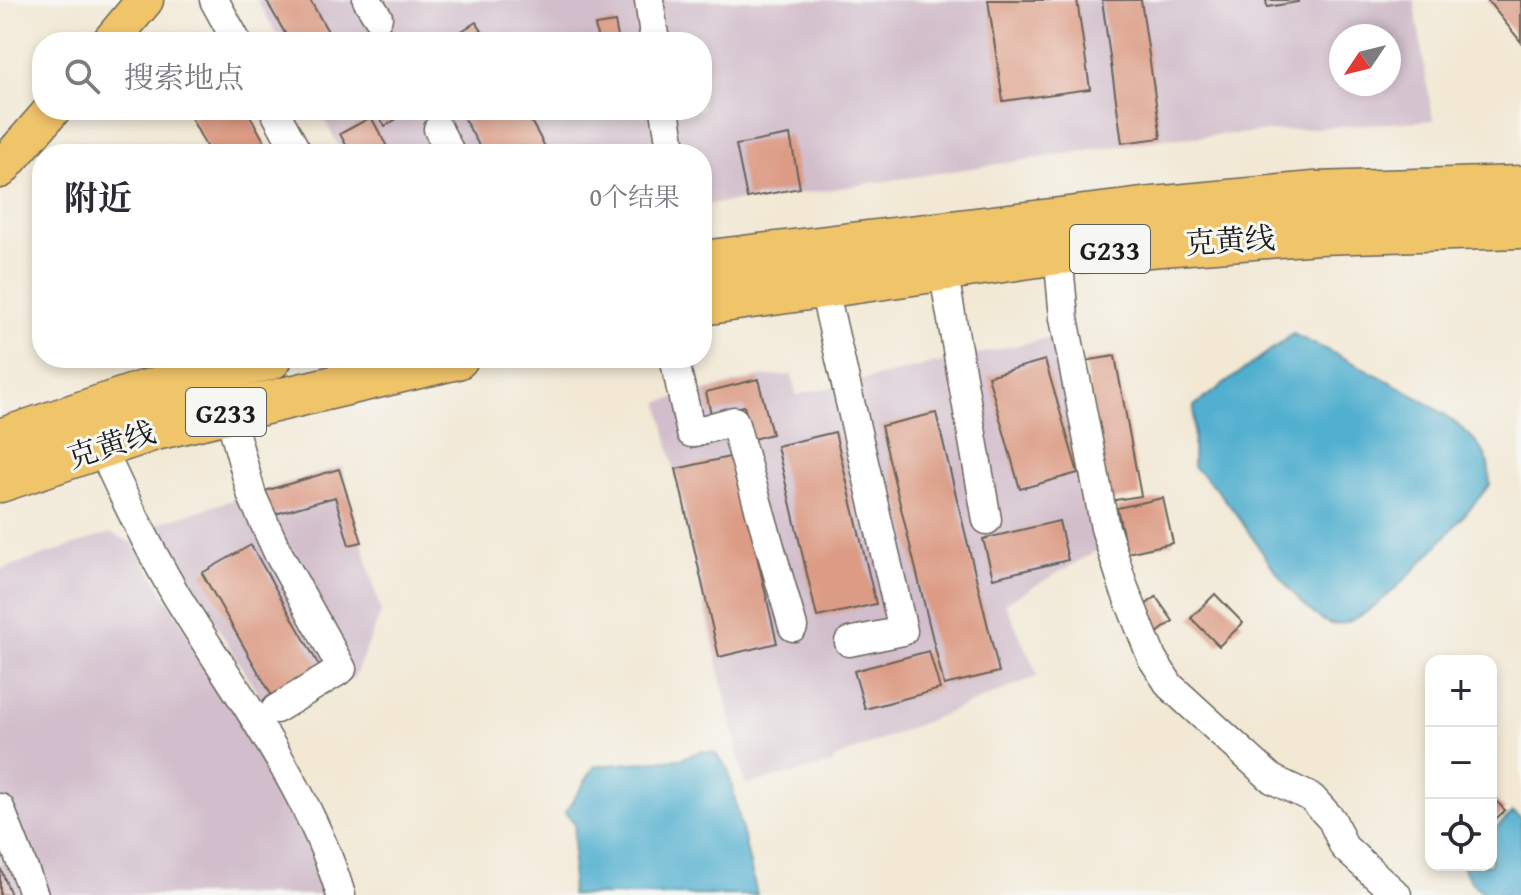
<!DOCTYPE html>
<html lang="zh">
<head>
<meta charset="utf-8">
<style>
	body { margin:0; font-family:"Gentium Book Plus","Noto Serif SC",serif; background:#f2f2f3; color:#2b2b33 }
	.controls { position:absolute; right:24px; bottom:24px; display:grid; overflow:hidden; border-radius:16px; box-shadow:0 4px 12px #0003 }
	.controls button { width:72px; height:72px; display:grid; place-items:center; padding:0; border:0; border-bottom:2px solid #e1e1e2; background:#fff; color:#2b2b33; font:40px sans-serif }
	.compass { position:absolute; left:1329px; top:24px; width:72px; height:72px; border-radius:50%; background:#fff; box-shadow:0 4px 12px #0003; rotate:235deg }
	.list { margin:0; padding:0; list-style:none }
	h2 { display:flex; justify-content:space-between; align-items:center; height:104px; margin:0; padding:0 32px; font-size:34px }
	h2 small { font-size:26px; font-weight:400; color:#7c7c81 }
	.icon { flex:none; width:44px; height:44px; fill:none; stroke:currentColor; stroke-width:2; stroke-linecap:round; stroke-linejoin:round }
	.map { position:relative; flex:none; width:1521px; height:895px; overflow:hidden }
	.search { position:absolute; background:#fff; box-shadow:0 4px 12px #0003; left:32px; top:32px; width:680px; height:88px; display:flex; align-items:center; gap:20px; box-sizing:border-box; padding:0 28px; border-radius:32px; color:#7c7c81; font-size:30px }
	.panel { position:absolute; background:#fff; box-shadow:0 4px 12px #0003; left:32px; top:144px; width:680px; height:224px; border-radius:32px }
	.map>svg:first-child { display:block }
</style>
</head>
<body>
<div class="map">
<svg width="1521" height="895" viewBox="0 0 1521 895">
	<rect width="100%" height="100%" fill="#f6f6f2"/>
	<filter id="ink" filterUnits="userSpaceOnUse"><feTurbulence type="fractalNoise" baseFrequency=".0125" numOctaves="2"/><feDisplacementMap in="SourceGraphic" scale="16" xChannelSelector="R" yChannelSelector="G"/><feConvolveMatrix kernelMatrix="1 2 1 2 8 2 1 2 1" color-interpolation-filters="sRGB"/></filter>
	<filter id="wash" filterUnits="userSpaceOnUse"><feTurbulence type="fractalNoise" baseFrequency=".006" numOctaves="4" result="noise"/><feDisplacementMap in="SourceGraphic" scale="32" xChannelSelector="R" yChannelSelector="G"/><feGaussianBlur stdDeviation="1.8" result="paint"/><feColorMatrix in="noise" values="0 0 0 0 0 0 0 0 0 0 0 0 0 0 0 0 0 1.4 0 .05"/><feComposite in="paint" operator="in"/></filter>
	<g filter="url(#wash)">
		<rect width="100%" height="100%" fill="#f2e8d4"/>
		<!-- industrial -->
		<g fill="#d1bdcb" fill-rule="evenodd">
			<path d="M257,0H1414L1433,120L1165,139L807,193L702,205V154H343L319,110H702V42H281ZM1341,36H1389V84H1341Z"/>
			<polygon points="1052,337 1100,549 1005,603 1038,676 834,759 832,764 745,785 659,402 760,377 792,375 796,395"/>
			<polygon points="342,466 381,613 355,676 275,722 155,524"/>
			<polygon points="110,533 133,543 296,810 320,870 324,895 0,895 0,570"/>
		</g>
		<!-- water -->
		<g fill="#51afcf" stroke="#366676" stroke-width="2">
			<path d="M1293,334C1339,356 1464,411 1485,455C1490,463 1489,476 1490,485C1465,513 1365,640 1328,623C1307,614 1282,580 1269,562C1245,528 1225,492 1193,467L1194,406Z"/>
			<polygon points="701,751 715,753 728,769 757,895 571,895 575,824 565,813 595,766 680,759"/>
			<polygon points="1513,812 1521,818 1521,895 1486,895 1472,883 1461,865 1491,865 1491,833"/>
		</g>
		<g id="blocks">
			<!-- building -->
			<g fill="#dc9b84">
				<polygon points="266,0 310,0 334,42 290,42"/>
				<polygon points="988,0 1077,0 1090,89 1003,101"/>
				<polygon points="1102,0 1141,0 1161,138 1122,143"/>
				<polygon points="1266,0 1298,0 1298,2 1267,7"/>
				<polygon points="1487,0 1521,0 1521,42"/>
				<polygon points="476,22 489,42 444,42"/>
				<polygon points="615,22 619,42 598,42 595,25"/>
				<polygon points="187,110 247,110 271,154 210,154"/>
				<polygon points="375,110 411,110 385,126"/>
				<polygon points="459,110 525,110 549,154 484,154"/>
				<polygon points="371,117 391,154 351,154 340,134"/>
				<polygon points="790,135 800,188 747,198 736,145"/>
				<polygon points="1115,356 1141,496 1109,501 1084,361"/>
				<polygon points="1045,360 1078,473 1020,489 988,376"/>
				<polygon points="758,379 772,434 753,439 744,406 711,414 706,392"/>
				<polygon points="936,413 999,672 944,685 881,426"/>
				<polygon points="835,432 876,604 817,617 777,446"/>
				<polygon points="734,456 777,643 719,657 676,469"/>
				<polygon points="339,469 362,542 349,545 335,497 272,515 265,491"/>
				<polygon points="1163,498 1173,543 1127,553 1117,508"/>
				<polygon points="1059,521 1068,560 993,578 983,539"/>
				<polygon points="251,545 321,669 272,696 202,573"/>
				<polygon points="1215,594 1243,623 1219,646 1191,618"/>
				<polygon points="1156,597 1173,621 1157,633 1140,609"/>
				<polygon points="929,651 940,689 865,709 854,671"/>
				<polygon points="1491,796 1505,810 1491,824"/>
				<polygon points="0,867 11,895 0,895"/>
			</g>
		</g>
	</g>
	<g filter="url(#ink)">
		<use href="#blocks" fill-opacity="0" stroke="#67635c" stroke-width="2"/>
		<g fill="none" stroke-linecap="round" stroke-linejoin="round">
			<!-- minor casing -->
			<g stroke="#67635c" stroke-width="31">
				<g id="minor">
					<polyline points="214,0 237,42"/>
					<polyline points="367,0 378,17"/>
					<polyline points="649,0 655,42"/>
					<polyline points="274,110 298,154"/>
					<polyline points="665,110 672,154"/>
					<polyline points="438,129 451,154"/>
					<polyline points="1058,253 1064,318 1105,528 1124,588 1152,658 1170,686 1272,779 1312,798 1332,820 1344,847 1397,895"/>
					<polyline points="943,269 987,520"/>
					<polyline points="823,285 903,631 849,642"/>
					<polyline points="674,358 691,433 734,421 793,627"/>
					<polyline points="229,412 252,496 278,553 342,669 276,709"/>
					<path d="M101,447C124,498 148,547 176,595C235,692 308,785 341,895"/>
					<polyline points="0,808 34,895"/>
				</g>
			</g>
			<!-- major casing -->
			<g stroke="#67635c" stroke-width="39">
				<g id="major">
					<polyline points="110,42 145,0"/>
					<polyline points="0,170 52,110"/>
				</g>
			</g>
			<!-- highway casing -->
			<g stroke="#67635c" stroke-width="45">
				<g id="highway">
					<polyline points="702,262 1143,209 1314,193 1521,187"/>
					<polyline points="702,304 1058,253 1319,233 1521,227"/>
					<polyline points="0,440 146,391 271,358"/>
					<polyline points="0,481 155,429 457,358"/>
				</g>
			</g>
			<!-- minor -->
			<use href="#minor" stroke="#fff" stroke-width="28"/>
			<!-- major -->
			<use href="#major" stroke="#f0c469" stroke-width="36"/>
			<!-- highway -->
			<use href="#highway" stroke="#f0c469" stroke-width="42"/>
		</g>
	</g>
	<g text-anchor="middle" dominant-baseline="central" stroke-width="6" stroke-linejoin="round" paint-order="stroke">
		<!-- shield labels -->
		<g fill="#f6f6f2" stroke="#5d5d5c" stroke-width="2">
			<rect x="1070" y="225" width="80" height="48" rx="6"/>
			<rect x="186" y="388" width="80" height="48" rx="6"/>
		</g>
		<g font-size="28" font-weight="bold" fill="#1c1c1c">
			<text x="1110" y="249">G233</text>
			<text x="226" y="412">G233</text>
		</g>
		<!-- street labels -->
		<g font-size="30" fill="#1c1c1c" stroke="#f6f6f2">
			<text transform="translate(1230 240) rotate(-4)">克黄线</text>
			<text transform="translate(111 444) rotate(-18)">克黄线</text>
		</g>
	</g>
</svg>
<div class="controls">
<button>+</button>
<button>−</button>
<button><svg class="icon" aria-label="locate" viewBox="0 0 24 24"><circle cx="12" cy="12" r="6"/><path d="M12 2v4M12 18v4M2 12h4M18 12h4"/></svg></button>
</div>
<svg class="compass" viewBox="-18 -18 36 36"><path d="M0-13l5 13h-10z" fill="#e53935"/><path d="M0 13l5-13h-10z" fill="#7c7c81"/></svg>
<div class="search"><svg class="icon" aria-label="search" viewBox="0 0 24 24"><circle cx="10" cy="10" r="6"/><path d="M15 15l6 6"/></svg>搜索地点</div>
<section class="panel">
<h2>附近<small>0个结果</small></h2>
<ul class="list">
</ul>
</section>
</div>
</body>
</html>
